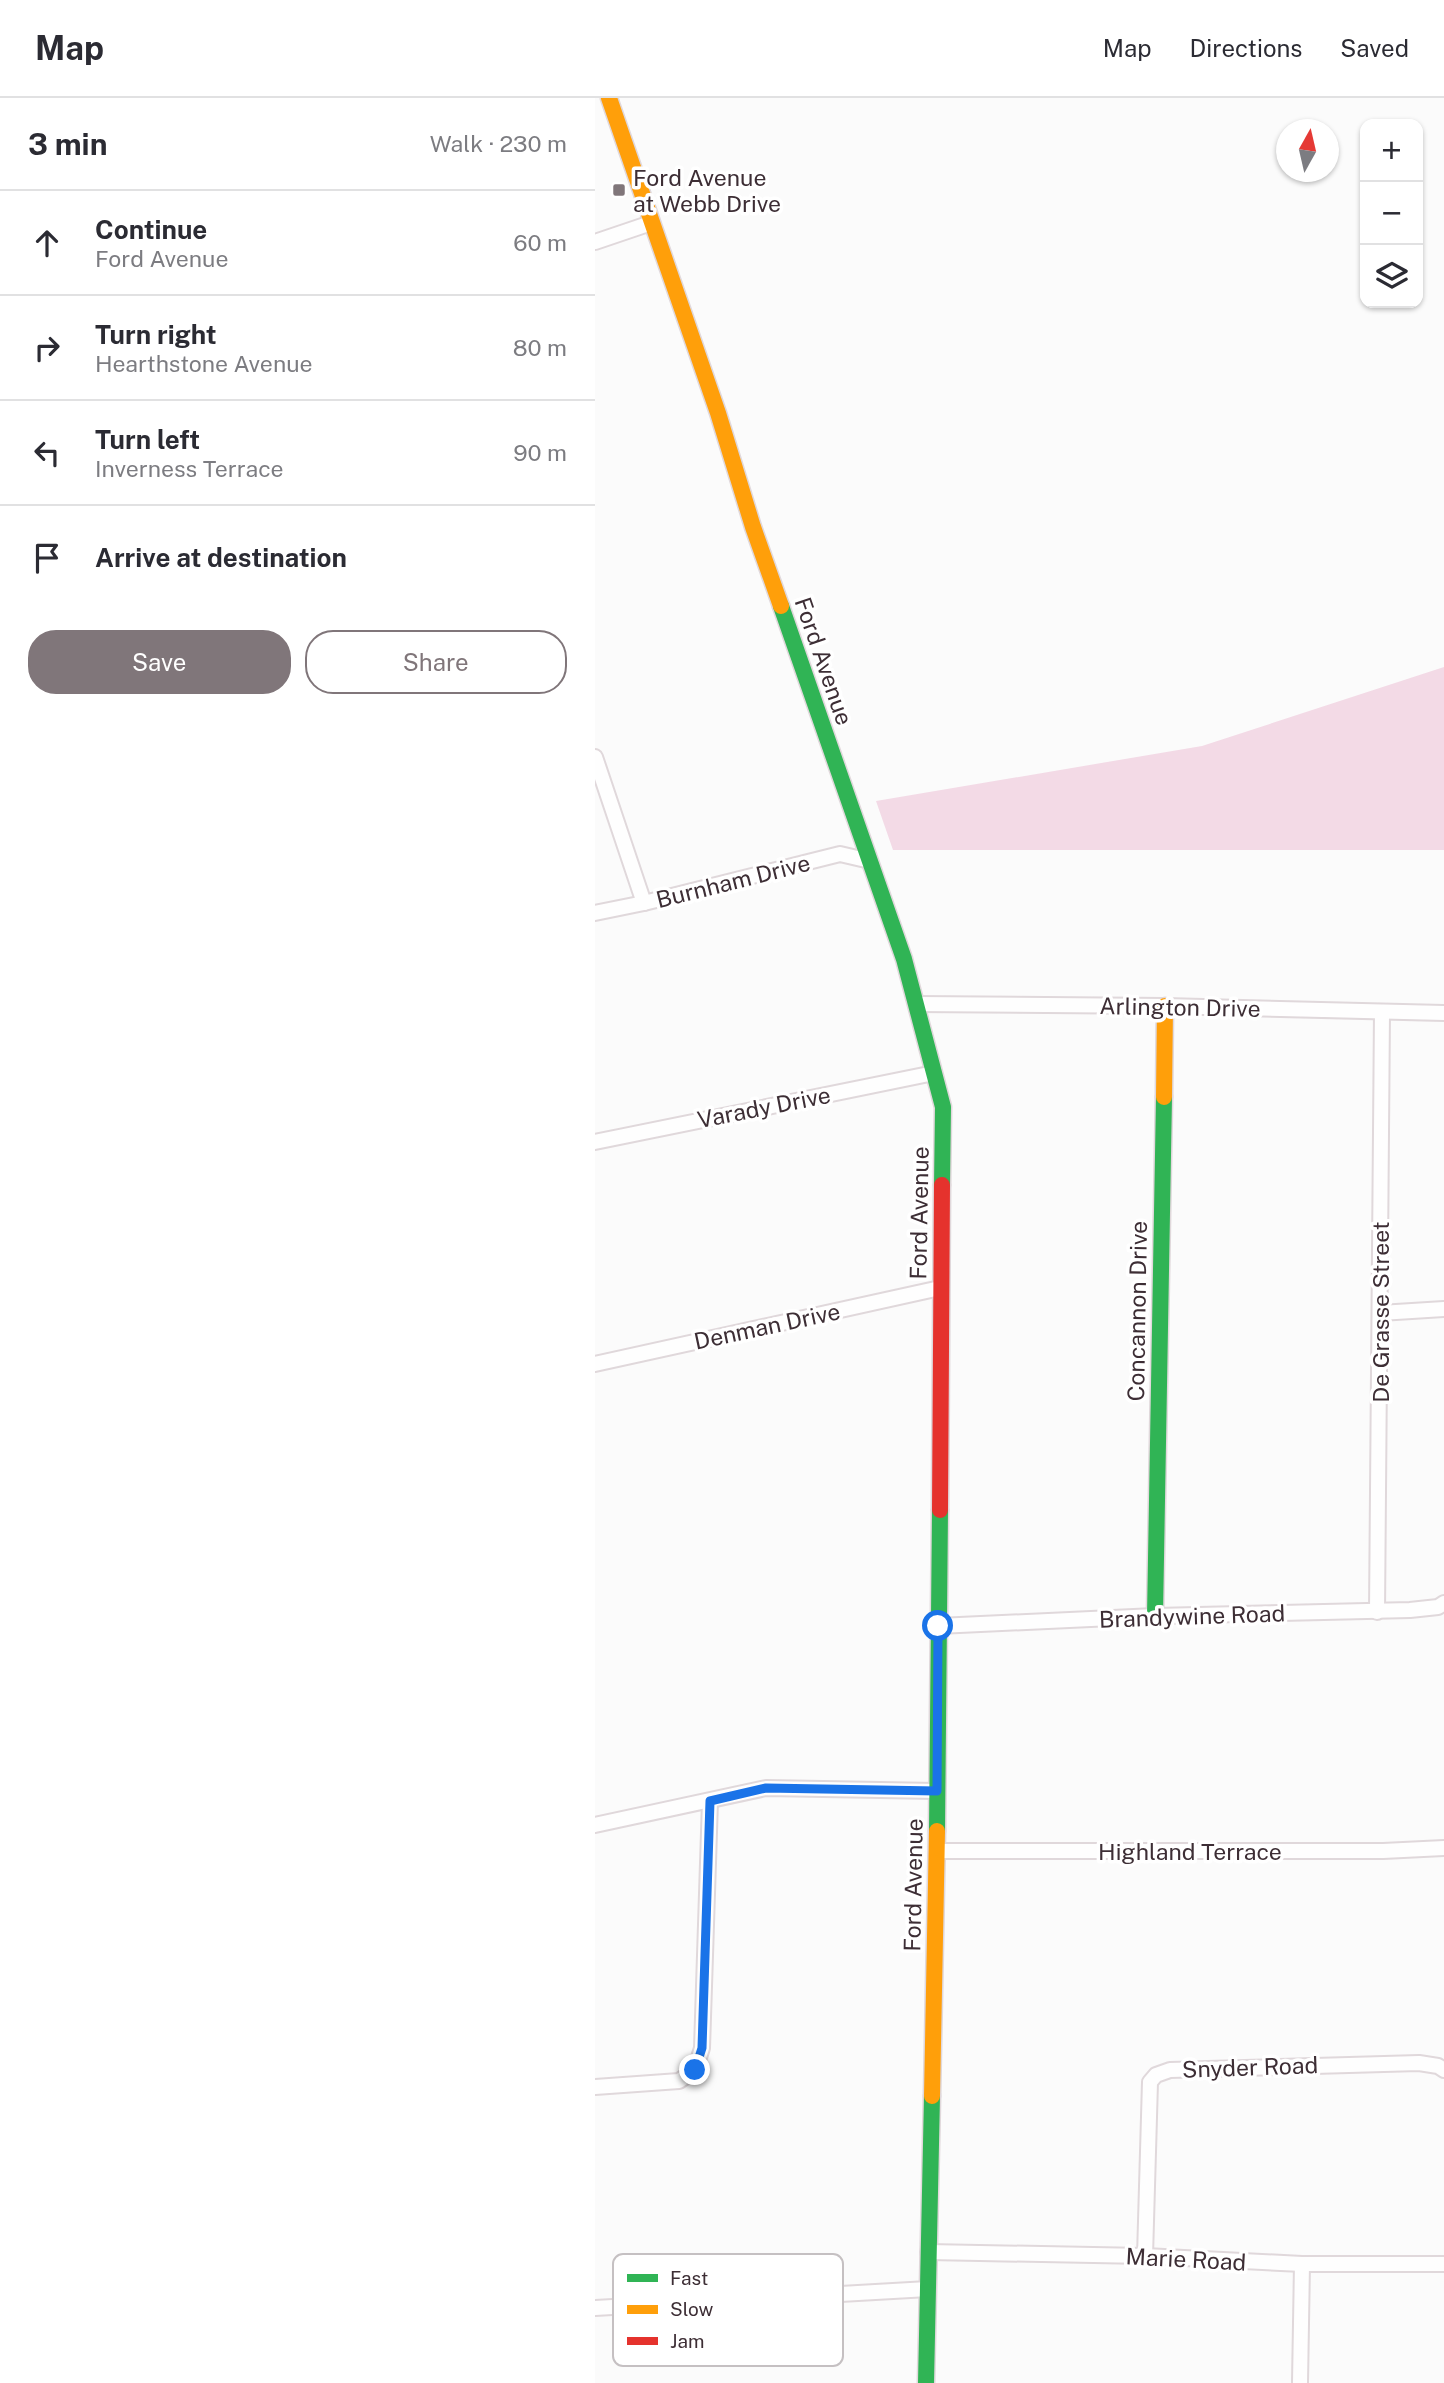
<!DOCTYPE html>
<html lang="en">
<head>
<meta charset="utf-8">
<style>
	body { margin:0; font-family:"Public Sans",sans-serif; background:#f2f2f3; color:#2b2b33 }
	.controls { position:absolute; right:21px; top:21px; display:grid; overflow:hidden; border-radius:14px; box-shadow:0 2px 5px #0004 }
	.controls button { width:63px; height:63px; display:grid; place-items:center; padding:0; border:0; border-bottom:2px solid #e1e1e2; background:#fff; color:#2b2b33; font:35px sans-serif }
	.compass { position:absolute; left:681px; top:21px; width:63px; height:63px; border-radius:50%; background:#fff; box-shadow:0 2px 5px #0004; rotate:8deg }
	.stop { position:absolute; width:21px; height:21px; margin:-16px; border:5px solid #1a73e8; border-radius:50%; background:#fff }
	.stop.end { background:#1a73e8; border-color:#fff; box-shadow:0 2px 7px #0008 }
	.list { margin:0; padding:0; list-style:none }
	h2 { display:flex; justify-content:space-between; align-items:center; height:91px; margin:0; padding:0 28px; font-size:30px }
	h2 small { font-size:23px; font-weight:400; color:#7c7c81 }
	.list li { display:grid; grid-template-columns:46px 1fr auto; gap:21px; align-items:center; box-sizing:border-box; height:105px; padding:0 28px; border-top:2px solid #e1e1e2 }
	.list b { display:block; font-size:26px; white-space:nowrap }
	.list p { margin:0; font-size:23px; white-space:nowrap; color:#7c7c81 }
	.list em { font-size:23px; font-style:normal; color:#7c7c81 }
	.actions { display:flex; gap:14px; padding:21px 28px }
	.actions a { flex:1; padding:16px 0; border:2px solid #80767a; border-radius:28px; text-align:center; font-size:24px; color:#80767a }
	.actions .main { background:#80767a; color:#fff }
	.icon { flex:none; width:38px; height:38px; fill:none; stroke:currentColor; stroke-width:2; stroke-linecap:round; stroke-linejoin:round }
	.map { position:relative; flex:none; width:849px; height:2285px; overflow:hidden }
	header { display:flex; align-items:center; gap:42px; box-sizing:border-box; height:98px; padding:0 35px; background:#fff; border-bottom:2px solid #e1e1e2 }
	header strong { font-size:33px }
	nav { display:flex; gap:38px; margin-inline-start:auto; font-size:24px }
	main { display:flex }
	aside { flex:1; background:#fff }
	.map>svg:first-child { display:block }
</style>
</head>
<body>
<header>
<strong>Map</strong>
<nav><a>Map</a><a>Directions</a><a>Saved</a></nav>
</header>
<main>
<aside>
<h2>3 min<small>Walk · 230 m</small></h2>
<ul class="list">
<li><svg class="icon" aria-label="ahead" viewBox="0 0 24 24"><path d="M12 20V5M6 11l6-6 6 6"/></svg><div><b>Continue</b><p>Ford Avenue</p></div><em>60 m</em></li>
<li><svg class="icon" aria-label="right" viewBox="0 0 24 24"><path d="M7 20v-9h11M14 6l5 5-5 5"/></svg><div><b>Turn right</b><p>Hearthstone Avenue</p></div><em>80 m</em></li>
<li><svg class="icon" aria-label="left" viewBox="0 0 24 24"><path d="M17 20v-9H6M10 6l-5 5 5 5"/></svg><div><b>Turn left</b><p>Inverness Terrace</p></div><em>90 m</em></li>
<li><svg class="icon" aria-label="arrive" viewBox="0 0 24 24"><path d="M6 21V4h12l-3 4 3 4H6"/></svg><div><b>Arrive at destination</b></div></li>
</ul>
<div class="actions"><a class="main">Save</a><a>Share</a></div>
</aside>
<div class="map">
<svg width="849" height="2285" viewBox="0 0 849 2285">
	<rect width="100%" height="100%" fill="#fbfbfb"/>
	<!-- green -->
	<polygon fill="#f3dae6" points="849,569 849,752 298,752 281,703 607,648"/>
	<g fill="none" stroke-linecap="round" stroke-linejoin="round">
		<!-- street casing -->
		<g stroke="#e0d8db" stroke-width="18">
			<g id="street">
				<polyline points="0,144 56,125"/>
				<polyline points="0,659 49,805"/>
				<polyline points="0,815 49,805 245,756 275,763"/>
				<polyline points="321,906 570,908 849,915"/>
				<polyline points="0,1044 339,975"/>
				<polyline points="785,1215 849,1211"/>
				<polyline points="0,1266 345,1190"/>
				<polyline points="782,1514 787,914"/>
				<polyline points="343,1528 560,1518 815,1512 843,1509 849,1505"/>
				<polyline points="0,1727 171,1690 342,1693"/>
				<polyline points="342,1753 788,1753 849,1750"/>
				<polyline points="0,1989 84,1983 100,1972 107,1950 115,1703"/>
				<polyline points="333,2154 550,2158 707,2166 849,2166"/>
				<polyline points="550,2158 555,1984 561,1977 575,1972 824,1965 843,1968 849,1972"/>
				<polyline points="0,2210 333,2191"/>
				<polyline points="705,2285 707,2166"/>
			</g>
		</g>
		<!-- fast casing -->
		<g stroke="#e0d8db" stroke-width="19">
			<g id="fast">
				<polyline points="186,508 309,861 348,1009 347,1087"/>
				<polyline points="560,1518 569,999"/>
				<polyline points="342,1733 345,1412"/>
				<polyline points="331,2285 337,1998"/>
			</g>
		</g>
		<!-- slow casing -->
		<g stroke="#e0d8db" stroke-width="19">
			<g id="slow">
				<polyline points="14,0 123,315 158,429 186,508"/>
				<polyline points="569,999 570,908"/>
				<polyline points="337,1998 342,1733"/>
			</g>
		</g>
		<!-- jam casing -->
		<g stroke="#e0d8db" stroke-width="19">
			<polyline id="jam" points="345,1412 347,1087"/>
		</g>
		<!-- street -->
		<use href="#street" stroke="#fefefe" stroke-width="14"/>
		<!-- fast -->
		<use href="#fast" stroke="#30b455" stroke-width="16"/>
		<!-- slow -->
		<use href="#slow" stroke="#ff9f0a" stroke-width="16"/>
		<!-- jam -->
		<use href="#jam" stroke="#e5322d" stroke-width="16"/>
	</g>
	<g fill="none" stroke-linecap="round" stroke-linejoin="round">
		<!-- route -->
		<polyline stroke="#1a73e8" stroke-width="9" points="100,1972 107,1950 115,1703 171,1690 342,1693 343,1528"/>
	</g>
	<!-- markers -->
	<rect fill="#80767a" stroke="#fff" stroke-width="2.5" x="17" y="85" width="14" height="14" rx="3.5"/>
	<g text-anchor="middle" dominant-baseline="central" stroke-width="7" stroke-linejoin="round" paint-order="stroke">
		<!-- poi labels -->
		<g font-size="23" fill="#3d2e35" stroke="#fff" text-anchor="start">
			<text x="38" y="79">Ford Avenue<tspan x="38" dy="26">at Webb Drive</tspan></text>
		</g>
		<!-- street labels -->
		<g font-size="23" fill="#3d2e35" stroke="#fff">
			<text transform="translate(229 563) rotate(71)">Ford Avenue</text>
			<text transform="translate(138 783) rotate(-14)">Burnham Drive</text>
			<text transform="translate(585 909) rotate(1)">Arlington Drive</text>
			<text transform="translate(169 1009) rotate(-11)">Varady Drive</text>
			<text transform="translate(324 1115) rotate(-89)">Ford Avenue</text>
			<text transform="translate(542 1213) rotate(-89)">Concannon Drive</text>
			<text transform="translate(785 1214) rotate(-90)">De Grasse Street</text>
			<text transform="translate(172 1228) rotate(-12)">Denman Drive</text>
			<text transform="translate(597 1518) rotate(-2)">Brandywine Road</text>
			<text x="595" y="1753">Highland Terrace</text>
			<text transform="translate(318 1787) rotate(-89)">Ford Avenue</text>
			<text transform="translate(655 1969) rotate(-2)">Snyder Road</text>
			<text transform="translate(591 2161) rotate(3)">Marie Road</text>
		</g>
	</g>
	<!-- legend -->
	<rect x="18" y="2156" width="230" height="112" rx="10" fill="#fff" stroke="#c5c0c2" stroke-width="2"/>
	<rect x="32" y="2176" width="31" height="8" fill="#30b455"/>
	<rect x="32" y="2207" width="31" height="9" fill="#ff9f0a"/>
	<rect x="32" y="2239" width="31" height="8" fill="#e5322d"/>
	<g font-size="19" fill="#3d2e35">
		<text x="75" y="2187">Fast</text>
		<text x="75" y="2218">Slow</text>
		<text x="75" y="2250">Jam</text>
	</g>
</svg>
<div class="controls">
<button>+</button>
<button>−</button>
<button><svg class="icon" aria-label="layers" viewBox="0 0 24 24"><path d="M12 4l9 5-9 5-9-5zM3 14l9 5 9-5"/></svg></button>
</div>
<svg class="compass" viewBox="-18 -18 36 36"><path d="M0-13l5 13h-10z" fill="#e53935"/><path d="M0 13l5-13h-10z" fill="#7c7c81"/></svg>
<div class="stop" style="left:343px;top:1528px"></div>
<div class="stop end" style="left:100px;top:1972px"></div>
</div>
</main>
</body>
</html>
